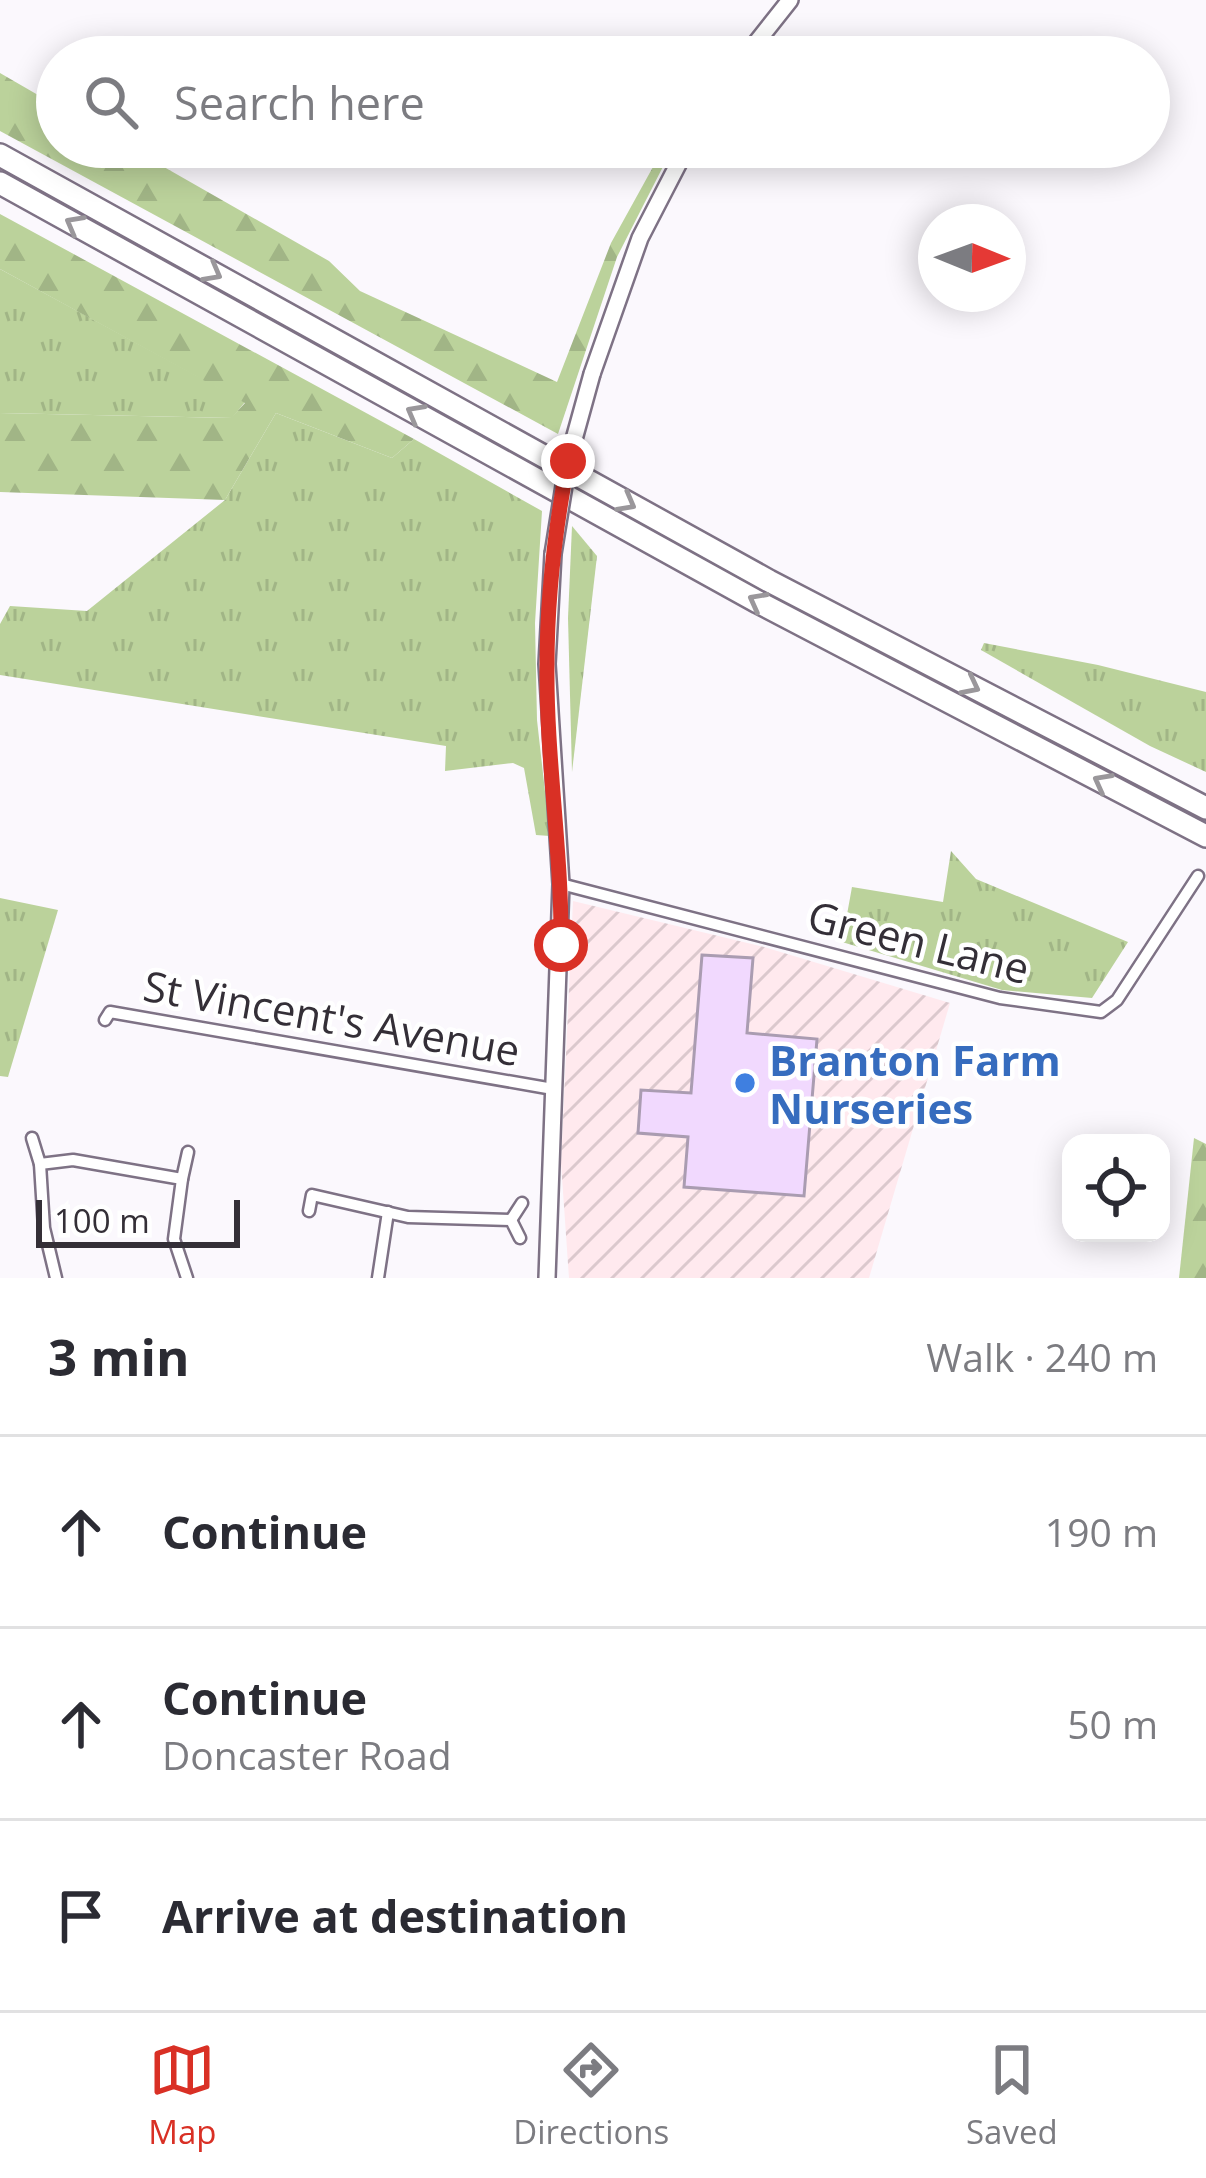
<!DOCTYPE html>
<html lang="en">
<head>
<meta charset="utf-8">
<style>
	body { margin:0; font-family:"Open Sans",sans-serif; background:#f2f2f3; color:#2b2b33 }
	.controls { position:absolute; right:36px; bottom:36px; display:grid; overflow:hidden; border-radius:24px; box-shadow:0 6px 30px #0003 }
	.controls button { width:108px; height:108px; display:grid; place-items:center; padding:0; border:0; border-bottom:3px solid #e1e1e2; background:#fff; color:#2b2b33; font:60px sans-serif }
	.compass { position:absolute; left:918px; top:204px; width:108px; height:108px; border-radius:50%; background:#fff; box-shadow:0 6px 30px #0003; rotate:91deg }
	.scale { position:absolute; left:36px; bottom:30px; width:204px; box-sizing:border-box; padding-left:12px; border:6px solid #342f37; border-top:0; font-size:33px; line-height:42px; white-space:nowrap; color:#342f37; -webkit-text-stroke:9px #fff; paint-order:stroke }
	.stop { position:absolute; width:36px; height:36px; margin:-27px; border:9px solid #d93025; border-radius:50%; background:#fff }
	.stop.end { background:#d93025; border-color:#fff; box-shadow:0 3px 12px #0008 }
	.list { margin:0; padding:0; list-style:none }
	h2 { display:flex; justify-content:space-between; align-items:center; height:156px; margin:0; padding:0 48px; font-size:51px }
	h2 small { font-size:39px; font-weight:400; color:#7c7c81 }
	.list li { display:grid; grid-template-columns:78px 1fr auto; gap:36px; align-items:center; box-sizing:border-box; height:192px; padding:0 48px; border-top:3px solid #e1e1e2 }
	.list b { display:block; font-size:45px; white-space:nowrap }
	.list p { margin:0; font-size:39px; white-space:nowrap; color:#7c7c81 }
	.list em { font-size:39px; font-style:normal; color:#7c7c81 }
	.icon { flex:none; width:66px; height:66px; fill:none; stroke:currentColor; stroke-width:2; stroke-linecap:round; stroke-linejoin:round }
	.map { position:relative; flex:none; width:1206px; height:1278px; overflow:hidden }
	.search { position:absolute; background:#fff; box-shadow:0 6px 30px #0003; left:36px; right:36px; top:36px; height:132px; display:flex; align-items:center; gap:30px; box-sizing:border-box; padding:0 42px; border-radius:66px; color:#7c7c81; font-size:45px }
	.sheet { height:732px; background:#fff }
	nav { display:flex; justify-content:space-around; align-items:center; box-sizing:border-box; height:168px; border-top:3px solid #e1e1e2; background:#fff; font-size:33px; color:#7c7c81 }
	nav a { display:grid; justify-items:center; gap:6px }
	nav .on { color:#d93025 }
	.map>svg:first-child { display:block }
</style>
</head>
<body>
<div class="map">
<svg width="1206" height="1278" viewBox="0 0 1206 1278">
	<defs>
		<pattern id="industrial-furrows" width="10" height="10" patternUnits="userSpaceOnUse" patternTransform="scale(3)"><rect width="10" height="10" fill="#ffe9ee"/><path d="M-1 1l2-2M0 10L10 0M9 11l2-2" fill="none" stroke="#dbc8cd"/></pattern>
		<pattern id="grass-tufts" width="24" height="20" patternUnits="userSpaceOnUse" patternTransform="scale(3)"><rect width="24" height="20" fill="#bbd29b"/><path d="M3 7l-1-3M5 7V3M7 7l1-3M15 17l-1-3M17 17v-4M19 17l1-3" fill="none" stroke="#a1b586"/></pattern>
		<pattern id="forest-firs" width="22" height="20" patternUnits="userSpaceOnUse" patternTransform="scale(3)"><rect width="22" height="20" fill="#bbd29b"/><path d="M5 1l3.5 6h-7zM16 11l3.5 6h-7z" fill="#a1b586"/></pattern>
	</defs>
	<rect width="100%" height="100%" fill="#fbf8fd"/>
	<!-- industrial -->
	<polygon fill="url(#industrial-furrows)" points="573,901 764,947 950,1003 869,1278 569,1278 561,1163"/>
	<!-- grass -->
	<g fill="url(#grass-tufts)">
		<polygon points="0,269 245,402 232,418 0,413"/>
		<polygon points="276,413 392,458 414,439 542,511 535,623 537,720 550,836 536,835 524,768 513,763 445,771 446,746 0,675 0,624 10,606 87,611 225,500"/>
		<polygon points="572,526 597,556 572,772 568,618"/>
		<polygon points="984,643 1098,665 1206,692 1206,772 1150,746 981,650"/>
		<polygon points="951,851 976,879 1128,942 1092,998 1002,990 842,942 852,887 943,902"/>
		<polygon points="0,898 58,910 8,1077 0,1076"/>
	</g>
	<!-- forest -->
	<g fill="url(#forest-firs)">
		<polygon points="0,73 57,106 57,147 129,147 329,261 360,291 557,382 611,243 664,147 673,147 617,257 558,434 0,131"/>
		<polygon points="0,214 414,439 392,458 276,413 225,500 0,492 0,413 231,418 245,403 0,269"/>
		<polygon points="1194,1138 1206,1144 1206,1278 1179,1278"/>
	</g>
	<!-- building -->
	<polygon fill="#f1d9fe" stroke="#aa9cb1" stroke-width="3" points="702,955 753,958 747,1033 817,1039 804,1196 684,1187 688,1137 638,1133 641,1090 691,1093"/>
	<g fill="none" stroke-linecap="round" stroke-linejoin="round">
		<!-- minor casing -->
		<g stroke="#7e7285" stroke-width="15">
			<g id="minor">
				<polyline points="561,884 1000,998 1101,1012 1117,1000 1198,876"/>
				<polyline points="105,1020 110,1012 553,1089"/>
				<polyline points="32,1138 40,1164"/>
				<polyline points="182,1179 188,1152"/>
				<polyline points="309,1211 312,1195 408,1217 511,1220 520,1238"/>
				<polyline points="511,1220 522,1203"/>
				<polyline points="56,1278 44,1228 40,1164 73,1160 182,1179 174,1239 187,1278"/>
				<polyline points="378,1278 388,1212"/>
			</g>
		</g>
		<!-- secondary casing -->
		<g stroke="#7e7285" stroke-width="20">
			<g id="secondary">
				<polyline points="745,57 790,0"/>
				<polyline points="592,374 640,238 687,147"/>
				<polyline points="547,1278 561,884 547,664 553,554"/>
			</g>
		</g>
		<!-- motorway casing -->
		<g stroke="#7e7285" stroke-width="26">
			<g id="motorway">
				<polyline points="0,155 769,581 1206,808"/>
				<polyline points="0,183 758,602 1206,836"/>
			</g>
		</g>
		<!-- minor -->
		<use href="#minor" stroke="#fff" stroke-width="10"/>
		<!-- secondary -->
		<use href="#secondary" stroke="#fff" stroke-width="15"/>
		<!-- motorway -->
		<use href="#motorway" stroke="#fff" stroke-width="21"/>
		<!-- secondary-bridge casing -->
		<g stroke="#7e7285" stroke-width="20" stroke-linecap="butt">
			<polyline id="secondary-bridge" points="553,554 568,461 592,374"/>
		</g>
		<!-- secondary-bridge -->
		<use href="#secondary-bridge" stroke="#fff" stroke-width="15"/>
	</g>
	<!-- one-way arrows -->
	<defs><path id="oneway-chevron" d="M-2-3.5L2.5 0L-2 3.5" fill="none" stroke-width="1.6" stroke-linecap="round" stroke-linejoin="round" transform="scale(3)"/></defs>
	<g stroke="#9a979b">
		<use href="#oneway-chevron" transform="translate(74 224) rotate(-151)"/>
		<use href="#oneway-chevron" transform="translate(213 273) rotate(29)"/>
		<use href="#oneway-chevron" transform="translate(415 413) rotate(-151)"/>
		<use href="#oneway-chevron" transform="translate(627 503) rotate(29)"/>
		<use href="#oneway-chevron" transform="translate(757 601) rotate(-152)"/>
		<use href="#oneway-chevron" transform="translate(971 686) rotate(27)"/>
		<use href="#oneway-chevron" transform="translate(1102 782) rotate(-152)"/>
	</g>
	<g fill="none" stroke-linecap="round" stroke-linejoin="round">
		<!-- route -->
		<path stroke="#d93025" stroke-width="15" d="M561,945C562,852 546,759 547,666C547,597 555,529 568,461"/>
	</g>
	<!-- markers -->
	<circle fill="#3f7fe0" stroke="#fff" stroke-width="4.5" cx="745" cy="1083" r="12"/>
	<g text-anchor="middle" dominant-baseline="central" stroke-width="9" stroke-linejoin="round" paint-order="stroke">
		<!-- street labels -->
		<g font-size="42" fill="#342f37" stroke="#fff">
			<text transform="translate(919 941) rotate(14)">Green Lane</text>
			<text transform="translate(332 1017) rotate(10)">St Vincent's Avenue</text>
		</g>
		<!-- shop labels -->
		<g font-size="42" font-weight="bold" fill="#366cbe" stroke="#fff" text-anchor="start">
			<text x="769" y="1059">Branton Farm<tspan x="769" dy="48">Nurseries</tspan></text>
		</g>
	</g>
</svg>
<div class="controls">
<button><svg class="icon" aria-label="locate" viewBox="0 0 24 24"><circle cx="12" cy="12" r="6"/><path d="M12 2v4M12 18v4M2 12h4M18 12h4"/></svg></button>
</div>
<svg class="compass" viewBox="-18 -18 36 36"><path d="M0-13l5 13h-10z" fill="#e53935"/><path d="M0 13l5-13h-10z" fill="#7c7c81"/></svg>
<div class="scale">100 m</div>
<div class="stop" style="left:561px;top:945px"></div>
<div class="stop end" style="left:568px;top:461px"></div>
<div class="search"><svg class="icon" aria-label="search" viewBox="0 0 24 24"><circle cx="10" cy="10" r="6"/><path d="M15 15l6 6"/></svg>Search here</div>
</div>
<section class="sheet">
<h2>3 min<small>Walk · 240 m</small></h2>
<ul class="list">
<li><svg class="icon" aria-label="ahead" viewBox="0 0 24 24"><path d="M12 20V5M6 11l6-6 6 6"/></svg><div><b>Continue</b></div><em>190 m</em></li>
<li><svg class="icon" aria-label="ahead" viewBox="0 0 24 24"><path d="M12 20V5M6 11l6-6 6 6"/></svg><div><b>Continue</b><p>Doncaster Road</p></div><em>50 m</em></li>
<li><svg class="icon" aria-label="arrive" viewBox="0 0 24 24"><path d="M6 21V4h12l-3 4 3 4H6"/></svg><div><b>Arrive at destination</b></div></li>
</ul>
</section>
<nav>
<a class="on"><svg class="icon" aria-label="map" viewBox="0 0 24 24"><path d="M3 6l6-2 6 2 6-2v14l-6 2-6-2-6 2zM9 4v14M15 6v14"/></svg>Map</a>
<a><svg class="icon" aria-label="directions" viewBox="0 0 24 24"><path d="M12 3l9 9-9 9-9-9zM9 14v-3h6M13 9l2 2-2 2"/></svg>Directions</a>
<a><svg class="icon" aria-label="saved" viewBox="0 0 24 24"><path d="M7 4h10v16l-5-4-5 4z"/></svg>Saved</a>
</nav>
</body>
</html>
